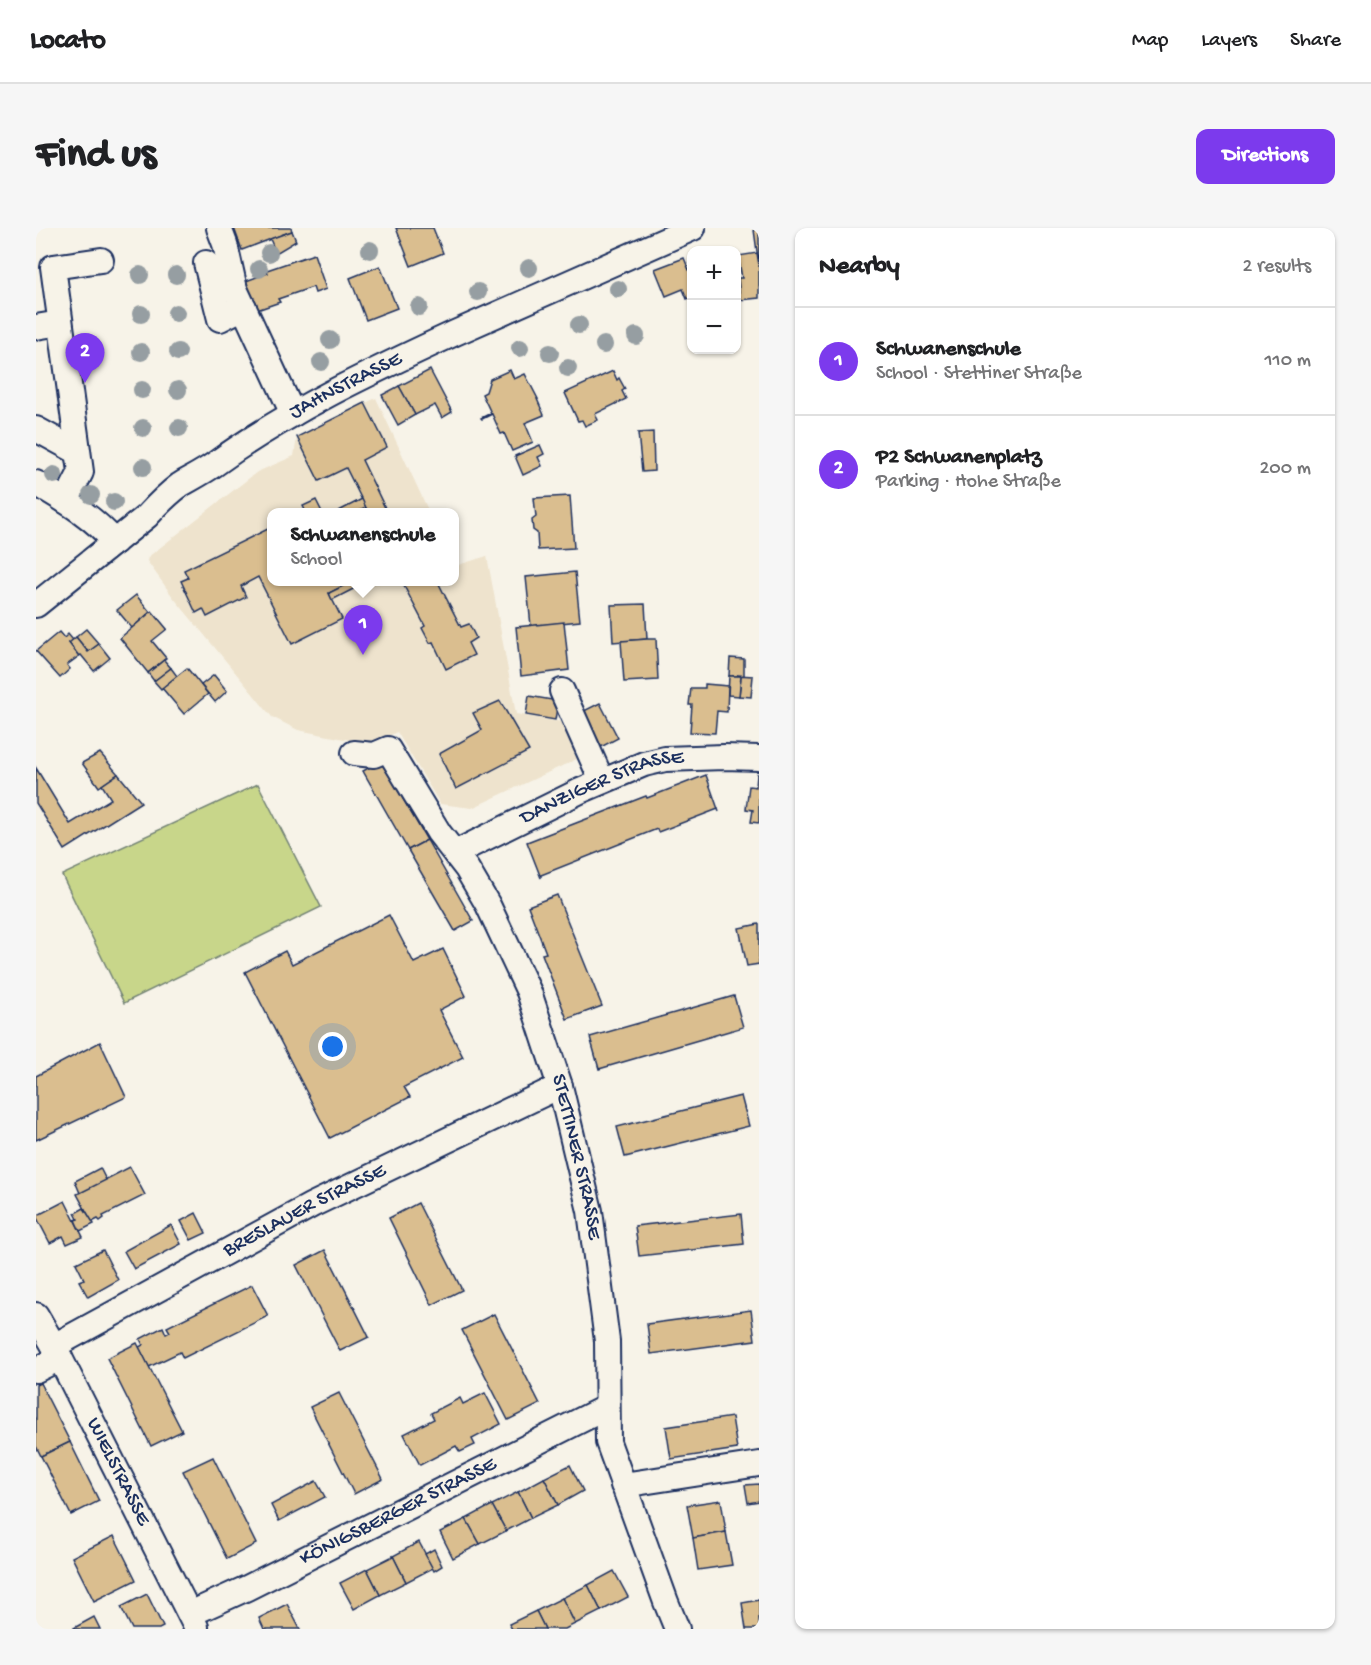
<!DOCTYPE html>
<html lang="en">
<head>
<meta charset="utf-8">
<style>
	body { margin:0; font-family:"Gochi Hand",sans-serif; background:#f6f6f6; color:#202124 }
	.controls { position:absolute; right:18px; top:18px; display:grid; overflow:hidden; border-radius:12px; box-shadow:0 2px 4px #0004 }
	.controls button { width:54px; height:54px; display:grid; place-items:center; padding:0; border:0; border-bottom:2px solid #e0e0e0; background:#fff; color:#202124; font:30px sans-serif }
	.you { position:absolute; left:297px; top:819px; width:21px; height:21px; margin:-15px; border:4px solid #fff; border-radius:50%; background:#1a73e8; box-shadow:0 0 0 9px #1a73e833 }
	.badge { display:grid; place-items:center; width:39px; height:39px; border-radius:50%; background:#7c3aed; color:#fff; font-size:20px; font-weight:700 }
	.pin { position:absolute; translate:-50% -50px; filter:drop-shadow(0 2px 3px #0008) }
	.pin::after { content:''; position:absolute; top:32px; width:21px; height:18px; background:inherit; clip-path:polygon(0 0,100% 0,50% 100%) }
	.popup { position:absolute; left:231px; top:280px; width:192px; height:78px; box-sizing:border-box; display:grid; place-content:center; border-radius:12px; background:#fff; filter:drop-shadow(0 2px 4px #0005); font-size:20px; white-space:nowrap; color:#757577 }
	.popup b { font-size:22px; color:#202124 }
	.popup::after { content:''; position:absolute; left:50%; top:100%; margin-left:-12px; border:12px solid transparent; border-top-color:#fff }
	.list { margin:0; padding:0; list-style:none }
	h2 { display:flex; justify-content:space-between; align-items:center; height:78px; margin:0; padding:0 24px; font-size:26px }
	h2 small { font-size:20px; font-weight:400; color:#757577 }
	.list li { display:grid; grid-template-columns:39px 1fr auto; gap:18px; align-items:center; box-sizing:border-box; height:108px; padding:0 24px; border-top:2px solid #e0e0e0 }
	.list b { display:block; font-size:22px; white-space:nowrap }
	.list p { margin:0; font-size:20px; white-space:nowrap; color:#757577 }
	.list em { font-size:20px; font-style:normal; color:#757577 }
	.map { position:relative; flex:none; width:723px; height:1401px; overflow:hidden; border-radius:12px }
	header { display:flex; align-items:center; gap:36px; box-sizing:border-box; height:84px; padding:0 30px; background:#fff; border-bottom:2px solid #e0e0e0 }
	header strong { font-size:28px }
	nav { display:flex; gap:33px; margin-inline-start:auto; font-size:21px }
	.intro { display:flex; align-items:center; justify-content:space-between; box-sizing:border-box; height:144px; padding:0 36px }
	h1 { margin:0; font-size:42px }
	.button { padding:15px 27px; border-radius:12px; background:#7c3aed; color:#fff; font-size:21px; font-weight:700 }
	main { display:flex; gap:36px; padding:0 36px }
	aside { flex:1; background:#fff; border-radius:12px; box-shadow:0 2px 4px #0004 }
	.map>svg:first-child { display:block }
</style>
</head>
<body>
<header>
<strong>Locato</strong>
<nav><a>Map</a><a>Layers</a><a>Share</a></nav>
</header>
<div class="intro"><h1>Find us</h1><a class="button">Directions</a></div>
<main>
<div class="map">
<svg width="723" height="1401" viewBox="0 0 723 1401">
	<rect width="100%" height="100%" fill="#f7f3e8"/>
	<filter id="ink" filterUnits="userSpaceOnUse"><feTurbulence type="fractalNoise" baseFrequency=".0167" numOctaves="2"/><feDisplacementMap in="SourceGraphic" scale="12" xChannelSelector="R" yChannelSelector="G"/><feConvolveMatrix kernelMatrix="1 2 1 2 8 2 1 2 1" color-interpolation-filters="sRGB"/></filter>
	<g filter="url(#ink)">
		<!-- built -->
		<polygon fill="#eee3cd" points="340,170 393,284 236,284 236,354 418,354 419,338 451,328 480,486 526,494 543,530 436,580 404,576 361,504 334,516 262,502 236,489 137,369 111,333 112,329 221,244 258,228 261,209"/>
		<!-- green -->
		<polygon fill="#c8d68a" stroke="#728274" stroke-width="1.5" points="222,556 285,679 88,775 26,647"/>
		<!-- building -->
		<g fill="#dabe8f" stroke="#1b2f5e" stroke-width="1.5">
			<polygon points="198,0 255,0 256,3 206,22"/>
			<polygon points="360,0 397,0 407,25 375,38"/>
			<polygon points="723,0 723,38 718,2"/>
			<polygon points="256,3 260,13 240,25 234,11"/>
			<polygon points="721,25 723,38 723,70 704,72 702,50 706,50 702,28"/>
			<polygon points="278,26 290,61 279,65 277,59 242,71 244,74 221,82 210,53 232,45 231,42"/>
			<polygon points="648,30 656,49 656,69 651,71 647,61 630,68 619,41"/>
			<polygon points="344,38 361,80 330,92 314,50"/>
			<polygon points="394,142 416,184 406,190 399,177 379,187 363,158"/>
			<polygon points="474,142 478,151 489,146 502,171 501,171 508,187 489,195 497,214 476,223 468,205 465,206 456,186 446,191 445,190 455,185 446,166 450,164 454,151"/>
			<polygon points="577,143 581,152 583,150 589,161 586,163 590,171 559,186 562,192 549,198 546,192 542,193 529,165"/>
			<polygon points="363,158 379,187 362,197 346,167"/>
			<polygon points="329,175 351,219 326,232 351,284 332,284 310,240 283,253 261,209"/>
			<polygon points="617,204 618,243 606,244 602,205"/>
			<polygon points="504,217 508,226 502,229 506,238 487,247 479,228"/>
			<polygon points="534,268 538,320 502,322 501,305 497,302 496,292 500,289 498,270"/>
			<polygon points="326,271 330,280 321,284 301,284"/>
			<polygon points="280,272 286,284 270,284 267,278"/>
			<polygon points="236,299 236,354 315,354 293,365 306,391 256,416 222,349 205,358 210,369 171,389 167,381 160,385 145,353 152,350 148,342"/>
			<polygon points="539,344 544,393 495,398 490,349"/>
			<polygon points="315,354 331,354 296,372 293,365"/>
			<polygon points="366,354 402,354 425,399 433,396 440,410 432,415 438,427 410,441 397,414 394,415 386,400 389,398"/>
			<polygon points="100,367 114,384 96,400 81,382"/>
			<polygon points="609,376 611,411 577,414 575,377"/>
			<polygon points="116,383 131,401 116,413 130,430 112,445 84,410"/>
			<polygon points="528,394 533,442 485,448 480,399"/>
			<polygon points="50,401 63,416 52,424 40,409"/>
			<polygon points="23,404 28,410 32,406 37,412 33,415 43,428 31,437 34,441 24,450 0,423"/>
			<polygon points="40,409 52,424 63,416 74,430 58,443 45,427 43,428 33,415"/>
			<polygon points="611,411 620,411 622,452 588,454 585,413"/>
			<polygon points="694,430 708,431 708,448 693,448"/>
			<polygon points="128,432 135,440 118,453 112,445"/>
			<polygon points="135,440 141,448 125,461 118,453"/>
			<polygon points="151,440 172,466 148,486 126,460"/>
			<polygon points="178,447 191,463 179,474 165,457"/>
			<polygon points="701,447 717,448 715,469 703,468 705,448"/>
			<polygon points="693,448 705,448 703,468 692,467"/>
			<polygon points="669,456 692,458 691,484 681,483 679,505 654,504 656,477 653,477 655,460 669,460"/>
			<polygon points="493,468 522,473 519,492 490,487"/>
			<polygon points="464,473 493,523 420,561 403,526 446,502 437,485"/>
			<polygon points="564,475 582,510 565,519 548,483"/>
			<polygon points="64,525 82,546 63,559 46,535"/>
			<polygon points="345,533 391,612 372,622 327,543"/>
			<polygon points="0,540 34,596 75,571 66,557 82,546 105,574 29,622 0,575"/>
			<polygon points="721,546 723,546 723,595 715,594 717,582 710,581 713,558 720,559"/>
			<polygon points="670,547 683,584 682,581 622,604 621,601 505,647 505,650 491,614 610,568 611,570"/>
			<polygon points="391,612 437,693 419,703 372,622"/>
			<polygon points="521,667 566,778 531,791 506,726 510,725 492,678"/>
			<polygon points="353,687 378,735 407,721 430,768 403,782 427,829 368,859 374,869 294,910 209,744 249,723 256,736"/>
			<polygon points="723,696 723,736 711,738 703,700"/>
			<polygon points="698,768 707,799 563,841 554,809"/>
			<polygon points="64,814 90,869 0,912 0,848"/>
			<polygon points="705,868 713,898 589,929 581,899"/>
			<polygon points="94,939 109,967 67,988 68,990 64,993 62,991 56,994 41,966"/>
			<polygon points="64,940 70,952 44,965 39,953"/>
			<polygon points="29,973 47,1009 31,1016 27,1008 14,1015 0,988"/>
			<polygon points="382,975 426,1062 396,1077 353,990"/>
			<polygon points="48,980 58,996 44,1003 39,992 42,991 39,985"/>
			<polygon points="160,985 170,1005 155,1012 145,993"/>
			<polygon points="705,986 708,1016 603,1028 599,998"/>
			<polygon points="135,997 145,1016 98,1041 88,1023"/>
			<polygon points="67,1022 82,1052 52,1069 43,1053 48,1051 40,1035"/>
			<polygon points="289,1022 333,1109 304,1123 260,1037"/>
			<polygon points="216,1057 232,1088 147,1130 144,1124 113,1139 103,1119 107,1117 104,1111 127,1099 130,1106 134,1104 131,1099"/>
			<polygon points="715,1082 719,1112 615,1126 611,1096"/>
			<polygon points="458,1086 504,1176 472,1192 426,1102"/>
			<polygon points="101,1115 146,1203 115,1218 71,1130"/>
			<polygon points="4,1155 34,1214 5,1228 0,1218 0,1157"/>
			<polygon points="303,1165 347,1251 318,1266 274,1179"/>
			<polygon points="449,1165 465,1196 436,1211 439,1217 424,1224 420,1218 384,1237 368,1206 398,1191 395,1185 424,1170 427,1176"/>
			<polygon points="696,1189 701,1221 635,1231 630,1199"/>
			<polygon points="34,1214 63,1273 35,1287 5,1228"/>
			<polygon points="177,1229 220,1316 191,1331 147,1243"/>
			<polygon points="534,1237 547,1263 522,1277 508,1250"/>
			<polygon points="508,1250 522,1277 495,1290 482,1264"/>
			<polygon points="280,1253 289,1269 243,1293 235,1277"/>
			<polygon points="723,1256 723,1273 712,1275 709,1257"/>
			<polygon points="482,1264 495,1290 470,1303 456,1277"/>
			<polygon points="685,1272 690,1304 657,1310 651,1277"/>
			<polygon points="456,1277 470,1303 444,1316 430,1291"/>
			<polygon points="430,1291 444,1316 417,1330 404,1304"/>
			<polygon points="690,1304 696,1337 662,1342 657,1310"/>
			<polygon points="78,1308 100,1352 58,1373 36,1329"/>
			<polygon points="383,1314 397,1340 370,1354 357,1328"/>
			<polygon points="398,1321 406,1338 398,1343 389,1326"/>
			<polygon points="357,1328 370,1354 344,1367 331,1341"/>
			<polygon points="331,1341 344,1367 318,1381 304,1355"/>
			<polygon points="578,1343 592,1369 565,1383 552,1357"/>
			<polygon points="552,1357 565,1383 539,1396 526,1370"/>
			<polygon points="111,1366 127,1399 123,1401 96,1401 85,1379"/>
			<polygon points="526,1370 539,1396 529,1401 509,1401 500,1383"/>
			<polygon points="723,1372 723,1401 710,1401 706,1375"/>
			<polygon points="251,1376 264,1401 228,1401 223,1390"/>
			<polygon points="500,1383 509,1401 476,1401 473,1396"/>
			<polygon points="58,1389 64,1401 39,1401 38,1400"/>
		</g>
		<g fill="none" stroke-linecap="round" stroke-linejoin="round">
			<!-- minor casing -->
			<g stroke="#1b2f5e" stroke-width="28">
				<g id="minor">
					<polyline points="183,0 189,16 199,61 257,186"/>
					<polyline points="170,35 184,91 208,79"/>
					<polyline points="0,99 24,95"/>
					<polyline points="0,201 42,224"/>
					<path d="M0,255C30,273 55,287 79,314"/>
					<polyline points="30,273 45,244 17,39 65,32"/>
					<path id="s1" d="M0,377L111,288C121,277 132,266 144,257C156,250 168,244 179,236C253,182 337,143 419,105C498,70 578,35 657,0"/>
					<polyline points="526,463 566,553"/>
					<path id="s2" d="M318,525L338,527L352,521L403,605L431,641L452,677L493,764L524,858L554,983L571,1113L572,1214L630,1374L641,1401"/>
					<path id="s3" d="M419,625L544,563L608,536L629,531L688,529L723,530"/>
					<path id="s4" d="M0,1087L18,1118L160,1399"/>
					<path id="s5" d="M18,1118L276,977L524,858"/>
					<polyline points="0,1142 24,1130"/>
					<polyline points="587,1257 723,1236"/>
					<path id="s6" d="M154,1386L211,1360L571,1179"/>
				</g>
			</g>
			<!-- minor -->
			<use href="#minor" stroke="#f7f3e8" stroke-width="24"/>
		</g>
		<!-- trees -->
		<g fill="#969ea2">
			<circle cx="334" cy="22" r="9"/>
			<circle cx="233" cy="25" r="9"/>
			<circle cx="493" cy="40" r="9"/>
			<circle cx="223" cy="41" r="9"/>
			<circle cx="104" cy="47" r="9"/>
			<circle cx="140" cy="47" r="9"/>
			<circle cx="582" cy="61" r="9"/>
			<circle cx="442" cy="64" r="9"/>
			<circle cx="383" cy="79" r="9"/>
			<circle cx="140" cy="85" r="9"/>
			<circle cx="105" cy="86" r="9"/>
			<circle cx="543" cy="97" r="9"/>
			<circle cx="600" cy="108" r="9"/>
			<circle cx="294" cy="112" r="9"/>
			<circle cx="568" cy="117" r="9"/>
			<circle cx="484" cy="120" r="9"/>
			<circle cx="105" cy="124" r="9"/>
			<circle cx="142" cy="124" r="9"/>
			<circle cx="514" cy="125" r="9"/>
			<circle cx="285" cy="134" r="9"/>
			<circle cx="532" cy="140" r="9"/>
			<circle cx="106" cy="162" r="9"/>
			<circle cx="142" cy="162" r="9"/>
			<circle cx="107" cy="200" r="9"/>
			<circle cx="143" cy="200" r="9"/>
			<circle cx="107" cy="239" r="9"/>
			<circle cx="18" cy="247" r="9"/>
			<circle cx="55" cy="267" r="9"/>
			<circle cx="78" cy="274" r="9"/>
		</g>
	</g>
	<g text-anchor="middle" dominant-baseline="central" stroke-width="5" stroke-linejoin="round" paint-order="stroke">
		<!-- street labels -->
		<g font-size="21" fill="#1b2f5e" stroke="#f7f3e8">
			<text stroke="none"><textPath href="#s1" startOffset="381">JAHNSTRASSE</textPath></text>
			<text stroke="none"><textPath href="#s3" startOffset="162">DANZIGER STRASSE</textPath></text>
			<text stroke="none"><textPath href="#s2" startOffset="489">STETTINER STRASSE</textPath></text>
			<text stroke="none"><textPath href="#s5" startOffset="285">BRESLAUER STRASSE</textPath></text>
			<text stroke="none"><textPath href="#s4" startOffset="177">WIELSTRASSE</textPath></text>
			<text stroke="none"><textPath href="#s6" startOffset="232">KÖNIGSBERGER STRASSE</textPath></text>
		</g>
	</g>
</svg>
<div class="controls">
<button>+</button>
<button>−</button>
</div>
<div class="you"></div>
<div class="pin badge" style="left:327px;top:427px">1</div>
<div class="popup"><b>Schwanenschule</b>School</div>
<div class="pin badge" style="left:49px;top:155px">2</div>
</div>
<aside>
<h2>Nearby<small>2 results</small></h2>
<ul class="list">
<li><span class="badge">1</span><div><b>Schwanenschule</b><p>School · Stettiner Straße</p></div><em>110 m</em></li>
<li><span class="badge">2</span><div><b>P2 Schwanenplatz</b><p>Parking · Hohe Straße</p></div><em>200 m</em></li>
</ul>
</aside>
</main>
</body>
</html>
